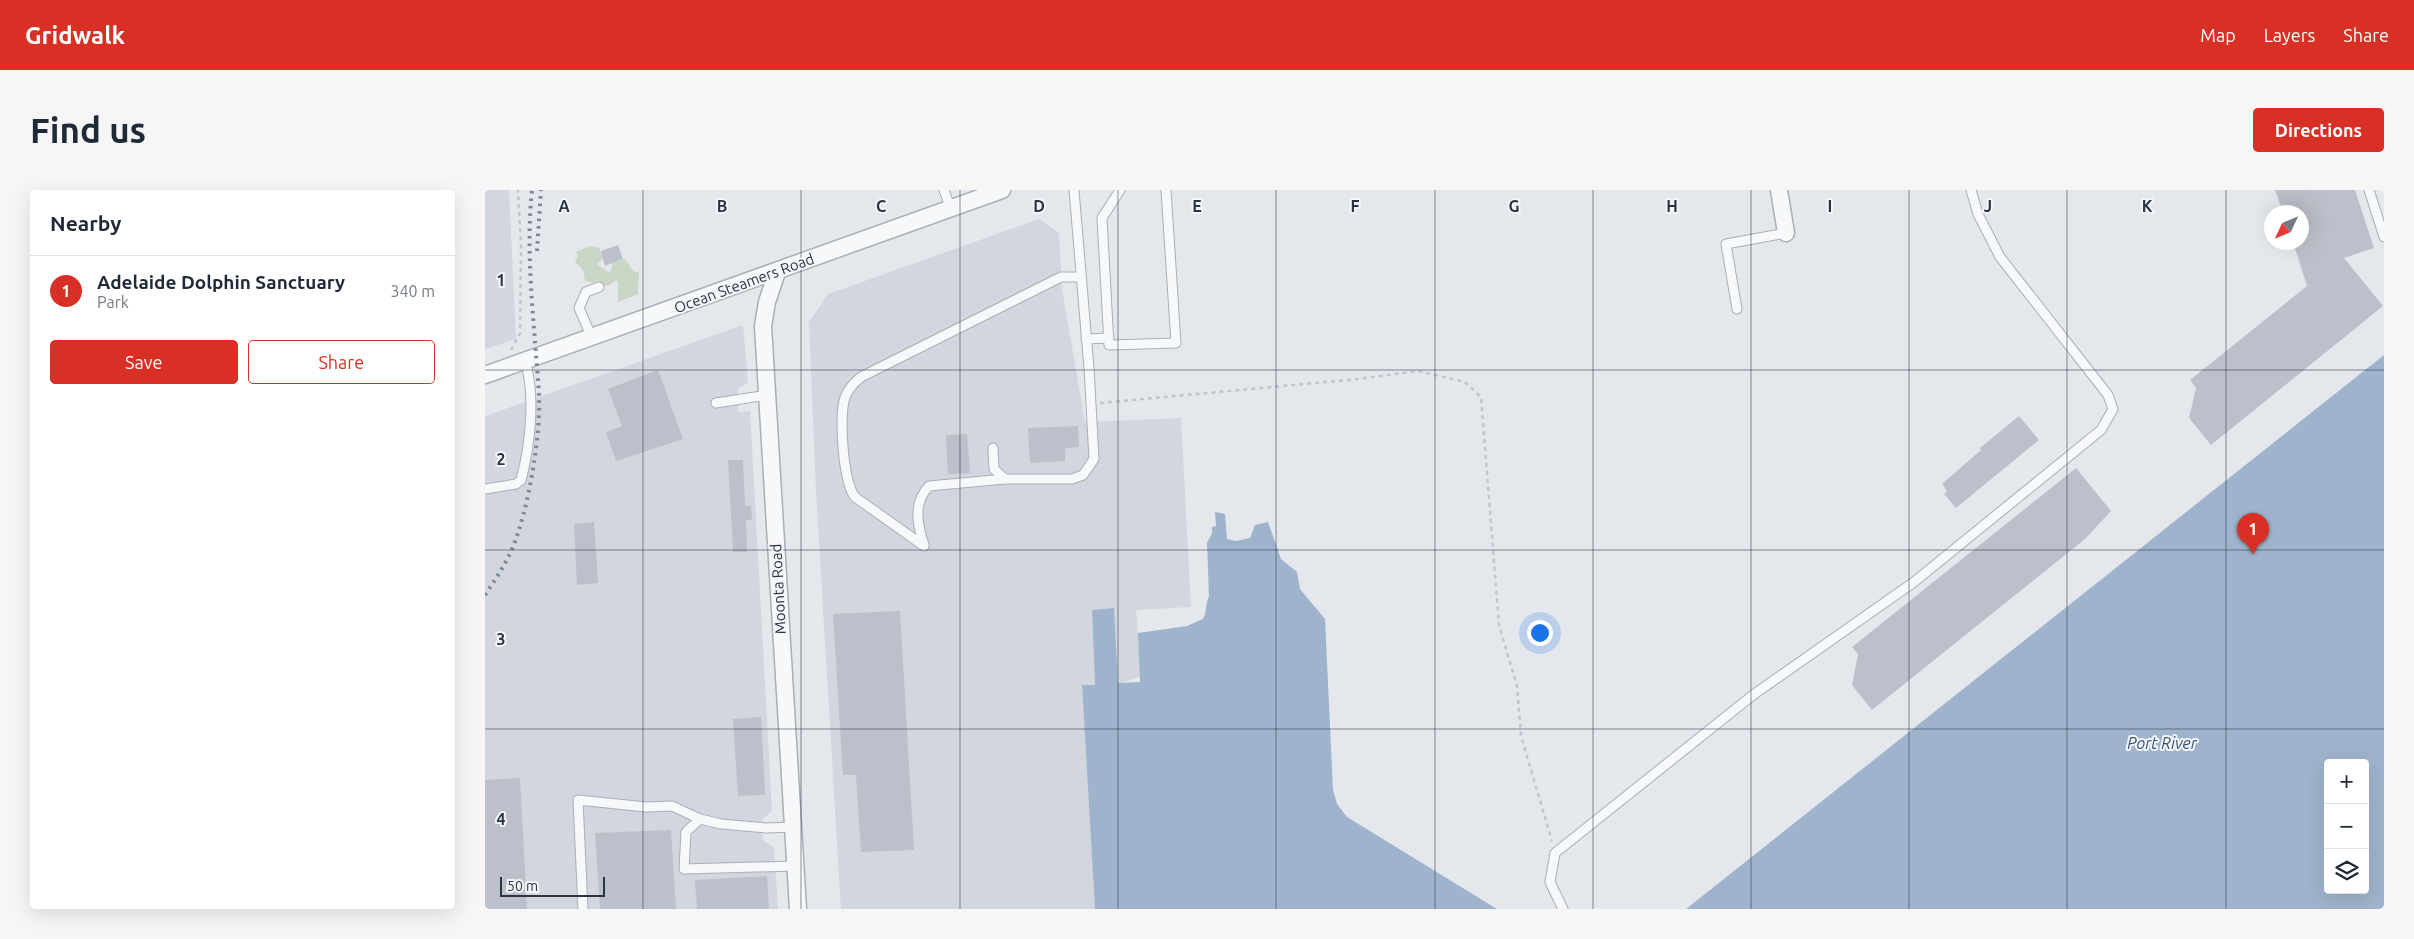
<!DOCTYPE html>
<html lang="en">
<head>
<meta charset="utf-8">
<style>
	body { margin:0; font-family:Ubuntu,sans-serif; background:#f6f6f7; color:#1f2937 }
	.controls { position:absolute; right:15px; bottom:15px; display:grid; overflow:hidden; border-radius:5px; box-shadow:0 5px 20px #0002 }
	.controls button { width:45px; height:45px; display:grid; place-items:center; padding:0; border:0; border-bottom:1px solid #e0e1e3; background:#fff; color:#1f2937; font:25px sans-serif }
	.compass { position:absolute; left:1779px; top:15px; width:45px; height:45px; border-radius:50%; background:#fff; box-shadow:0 5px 20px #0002; rotate:226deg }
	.scale { position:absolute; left:15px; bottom:12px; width:105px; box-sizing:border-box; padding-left:5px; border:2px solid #2b3445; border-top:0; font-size:14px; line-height:18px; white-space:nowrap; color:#2b3445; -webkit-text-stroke:4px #f4f6f9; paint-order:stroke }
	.you { position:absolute; left:1054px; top:442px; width:18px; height:18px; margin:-12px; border:4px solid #fff; border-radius:50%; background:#1a73e8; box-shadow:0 0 0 8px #1a73e833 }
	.badge { display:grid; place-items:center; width:32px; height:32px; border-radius:50%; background:#d93025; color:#fff; font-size:16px; font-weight:700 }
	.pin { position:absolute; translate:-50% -41px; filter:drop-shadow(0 1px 2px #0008) }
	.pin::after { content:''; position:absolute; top:26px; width:18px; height:15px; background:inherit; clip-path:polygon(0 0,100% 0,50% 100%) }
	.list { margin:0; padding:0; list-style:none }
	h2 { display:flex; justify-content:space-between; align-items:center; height:65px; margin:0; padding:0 20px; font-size:21px }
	h2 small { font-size:16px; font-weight:400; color:#747a83 }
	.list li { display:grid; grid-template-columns:32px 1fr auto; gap:15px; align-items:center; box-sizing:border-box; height:70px; padding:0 20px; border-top:1px solid #e0e1e3 }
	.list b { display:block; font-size:19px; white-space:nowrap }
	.list p { margin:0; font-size:16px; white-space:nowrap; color:#747a83 }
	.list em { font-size:16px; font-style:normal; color:#747a83 }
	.actions { display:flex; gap:10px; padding:15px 20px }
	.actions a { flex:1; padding:11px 0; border:1px solid #d93025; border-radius:5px; text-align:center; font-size:18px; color:#d93025 }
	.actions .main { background:#d93025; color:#fff }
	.icon { flex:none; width:28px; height:28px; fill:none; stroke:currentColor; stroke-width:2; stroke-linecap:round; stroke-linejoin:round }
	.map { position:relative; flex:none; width:1899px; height:719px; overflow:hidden; border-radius:5px }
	header { display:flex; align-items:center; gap:30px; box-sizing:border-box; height:70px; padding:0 25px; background:#d93025; color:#fff }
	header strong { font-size:24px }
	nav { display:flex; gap:28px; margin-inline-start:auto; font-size:18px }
	.intro { display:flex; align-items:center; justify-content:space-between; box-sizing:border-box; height:120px; padding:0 30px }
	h1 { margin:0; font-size:35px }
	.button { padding:12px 22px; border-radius:5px; background:#d93025; color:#fff; font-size:18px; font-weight:700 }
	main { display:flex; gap:30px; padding:0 30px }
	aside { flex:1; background:#fff; border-radius:5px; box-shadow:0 5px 20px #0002 }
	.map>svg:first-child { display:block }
</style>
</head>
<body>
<header>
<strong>Gridwalk</strong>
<nav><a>Map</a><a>Layers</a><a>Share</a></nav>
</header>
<div class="intro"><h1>Find us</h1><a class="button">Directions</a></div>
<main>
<aside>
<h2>Nearby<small></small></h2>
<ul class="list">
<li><span class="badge">1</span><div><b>Adelaide Dolphin Sanctuary</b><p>Park</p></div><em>340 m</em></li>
</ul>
<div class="actions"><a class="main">Save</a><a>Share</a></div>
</aside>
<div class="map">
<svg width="1899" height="719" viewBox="0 0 1899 719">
	<rect width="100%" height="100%" fill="#e4e7ec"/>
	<!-- built -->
	<g fill="#d2d6de">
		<polygon points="0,0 24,0 31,149 0,159"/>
		<polygon points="554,29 574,43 577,99 600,232 696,228 706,417 651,420 656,486 633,494 629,419 607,421 610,495 597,496 610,719 356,719 331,302 324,132 343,104"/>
		<polygon points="258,135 263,192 253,199 253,222 265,221 287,621 277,630 278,650 289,658 293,719 0,719 0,226"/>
	</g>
	<!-- green -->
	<path fill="#c9d6c5" d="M105,56L114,58L118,68L112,74L125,83L128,73L140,69L148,81L154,83L153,104L133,112V92L131,90C126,94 125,96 118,96L114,90L108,93L100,91L98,80L90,72L93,65L91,62Z"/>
	<!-- water -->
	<g fill="#9fb4cc" fill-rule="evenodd">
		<path d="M1899,165V719H1201ZM1843,573H1880V700H1843Z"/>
		<path d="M730,322L740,324L742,349L751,351L765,348L770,335L783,332L796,369L812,382L815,399L840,429L848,600L852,614L862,627L1012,719H610L597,495H610L607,420L629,418L633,493L655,492L653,443L702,436L718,429C722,422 720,415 724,406L722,353L727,343V337L731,336Z"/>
	</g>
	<!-- building -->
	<g fill="#bbc0ca">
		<polygon points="1790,0 1870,0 1889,58 1859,68 1898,116 1726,255 1704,228 1711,198 1705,190 1822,96 1808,52 1816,52 1816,22 1798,22"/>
		<polygon points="133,55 138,69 120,76 116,61"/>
		<polygon points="173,180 198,249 131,271 121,242 137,236 123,199"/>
		<polygon points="1534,226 1554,250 1471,318 1459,304 1462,301 1457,294 1496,260 1495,258"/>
		<polygon points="593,236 594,257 580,258 580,271 545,273 543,238"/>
		<polygon points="482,244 485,283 463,284 461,245"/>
		<polygon points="243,270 258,270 260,316 266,316 267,330 261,330 262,362 248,362"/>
		<polygon points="1591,278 1626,321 1600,349 1387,520 1367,495 1373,464 1367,457"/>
		<polygon points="109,332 113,393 92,395 89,334"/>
		<polygon points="415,421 429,660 376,662 371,585 358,585 348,424"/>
		<polygon points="276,527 280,605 253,606 248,529"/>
		<polygon points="35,588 42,719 0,719 0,590"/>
		<polygon points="186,640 191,719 115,719 110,643"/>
		<polygon points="282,686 284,719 212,719 210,690"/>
	</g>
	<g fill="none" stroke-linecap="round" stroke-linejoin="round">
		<!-- service casing -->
		<g stroke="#a9aeb7" stroke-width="11">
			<g id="service">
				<polyline points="459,0 465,17"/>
				<polyline points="635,0 617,28 624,155 691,153 681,0"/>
				<polyline points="1884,0 1899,47"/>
				<polyline points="1252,119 1241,54 1301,43"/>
				<polyline points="107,148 94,118 101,102 114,97"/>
				<polyline points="601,149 624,148"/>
				<polyline points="231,213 282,205"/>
				<polyline points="508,258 509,279 520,289 587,289 598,285 609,269 604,178 589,0"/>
				<path d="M0,299L31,294L36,290C45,256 51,206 40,171"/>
				<path d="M439,355C432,334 428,313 444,296L520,289"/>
				<path d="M439,356L370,307C358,293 353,221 361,205C364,198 370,192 376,187L576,87H596"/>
				<polyline points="215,629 201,642 199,679 310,676"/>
				<polyline points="98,719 93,610 161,617 187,616 215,629 236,634 281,638 308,637"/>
				<polyline points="1078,719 1065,692 1070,663 1268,505 1429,392 1616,240 1628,219 1623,205 1515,67 1493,24 1486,0"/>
			</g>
		</g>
		<!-- minor casing -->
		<g stroke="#a9aeb7" stroke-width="19">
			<g id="minor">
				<polyline points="1294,0 1301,43"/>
				<polyline points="292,82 282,112 278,136 313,719"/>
				<polyline points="0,185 517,0"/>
			</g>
		</g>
		<!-- path -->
		<g stroke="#c2c5cb" stroke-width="2.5" stroke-dasharray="4 4" stroke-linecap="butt">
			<polyline points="26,160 35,143 36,56 33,0"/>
			<polyline points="615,213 873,189 933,181 980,192 996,207 1014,435 1032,496 1036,546 1067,651"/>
		</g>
		<!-- service -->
		<use href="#service" stroke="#f7f8fa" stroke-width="9"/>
		<!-- minor -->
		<use href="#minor" stroke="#f7f8fa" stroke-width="16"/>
		<!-- rail -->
		<g stroke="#7d8696" stroke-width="4" stroke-dasharray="2.5 5" stroke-linecap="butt">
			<polyline points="52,61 56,0"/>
			<path d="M0,405C10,390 20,375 27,359C43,322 56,246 54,205C50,138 40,68 47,0"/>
		</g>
	</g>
	<!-- grid -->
	<path fill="none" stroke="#2b3445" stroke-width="1" stroke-opacity="0.55" d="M158,0V719M316,0V719M475,0V719M633,0V719M791,0V719M950,0V719M1108,0V719M1266,0V719M1424,0V719M1582,0V719M1741,0V719M0,180H1899M0,360H1899M0,539H1899"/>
	<g text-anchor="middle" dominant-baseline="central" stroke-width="4" stroke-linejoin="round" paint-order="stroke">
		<!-- street labels -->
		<g font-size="15" fill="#2b3445" stroke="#f4f6f9">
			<text transform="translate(259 93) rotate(-20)">Ocean Steamers Road</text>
			<text transform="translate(293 399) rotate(-93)">Moonta Road</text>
		</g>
		<!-- water labels -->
		<g font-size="16" font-style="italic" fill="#34527a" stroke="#f4f6f9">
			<text x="1677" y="553">Port River</text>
		</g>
	</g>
	<g font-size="16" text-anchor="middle" font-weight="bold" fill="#2b3445" stroke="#f4f6f9" stroke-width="4" stroke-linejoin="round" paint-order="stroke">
		<text x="79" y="22">A</text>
		<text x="237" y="22">B</text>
		<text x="396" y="22">C</text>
		<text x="554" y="22">D</text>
		<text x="712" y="22">E</text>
		<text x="870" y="22">F</text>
		<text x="1029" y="22">G</text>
		<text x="1187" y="22">H</text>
		<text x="1345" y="22">I</text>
		<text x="1503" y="22">J</text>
		<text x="1662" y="22">K</text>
		<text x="16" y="96">1</text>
		<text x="16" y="275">2</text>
		<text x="16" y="455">3</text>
		<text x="16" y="635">4</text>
	</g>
</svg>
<div class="controls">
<button>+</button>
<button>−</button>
<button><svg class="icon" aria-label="layers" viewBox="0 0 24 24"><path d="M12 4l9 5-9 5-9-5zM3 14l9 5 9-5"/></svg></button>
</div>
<svg class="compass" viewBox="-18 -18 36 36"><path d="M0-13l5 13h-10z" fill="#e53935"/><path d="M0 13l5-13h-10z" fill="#747a83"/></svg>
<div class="scale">50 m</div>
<div class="you"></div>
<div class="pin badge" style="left:1768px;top:364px">1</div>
</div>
</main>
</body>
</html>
